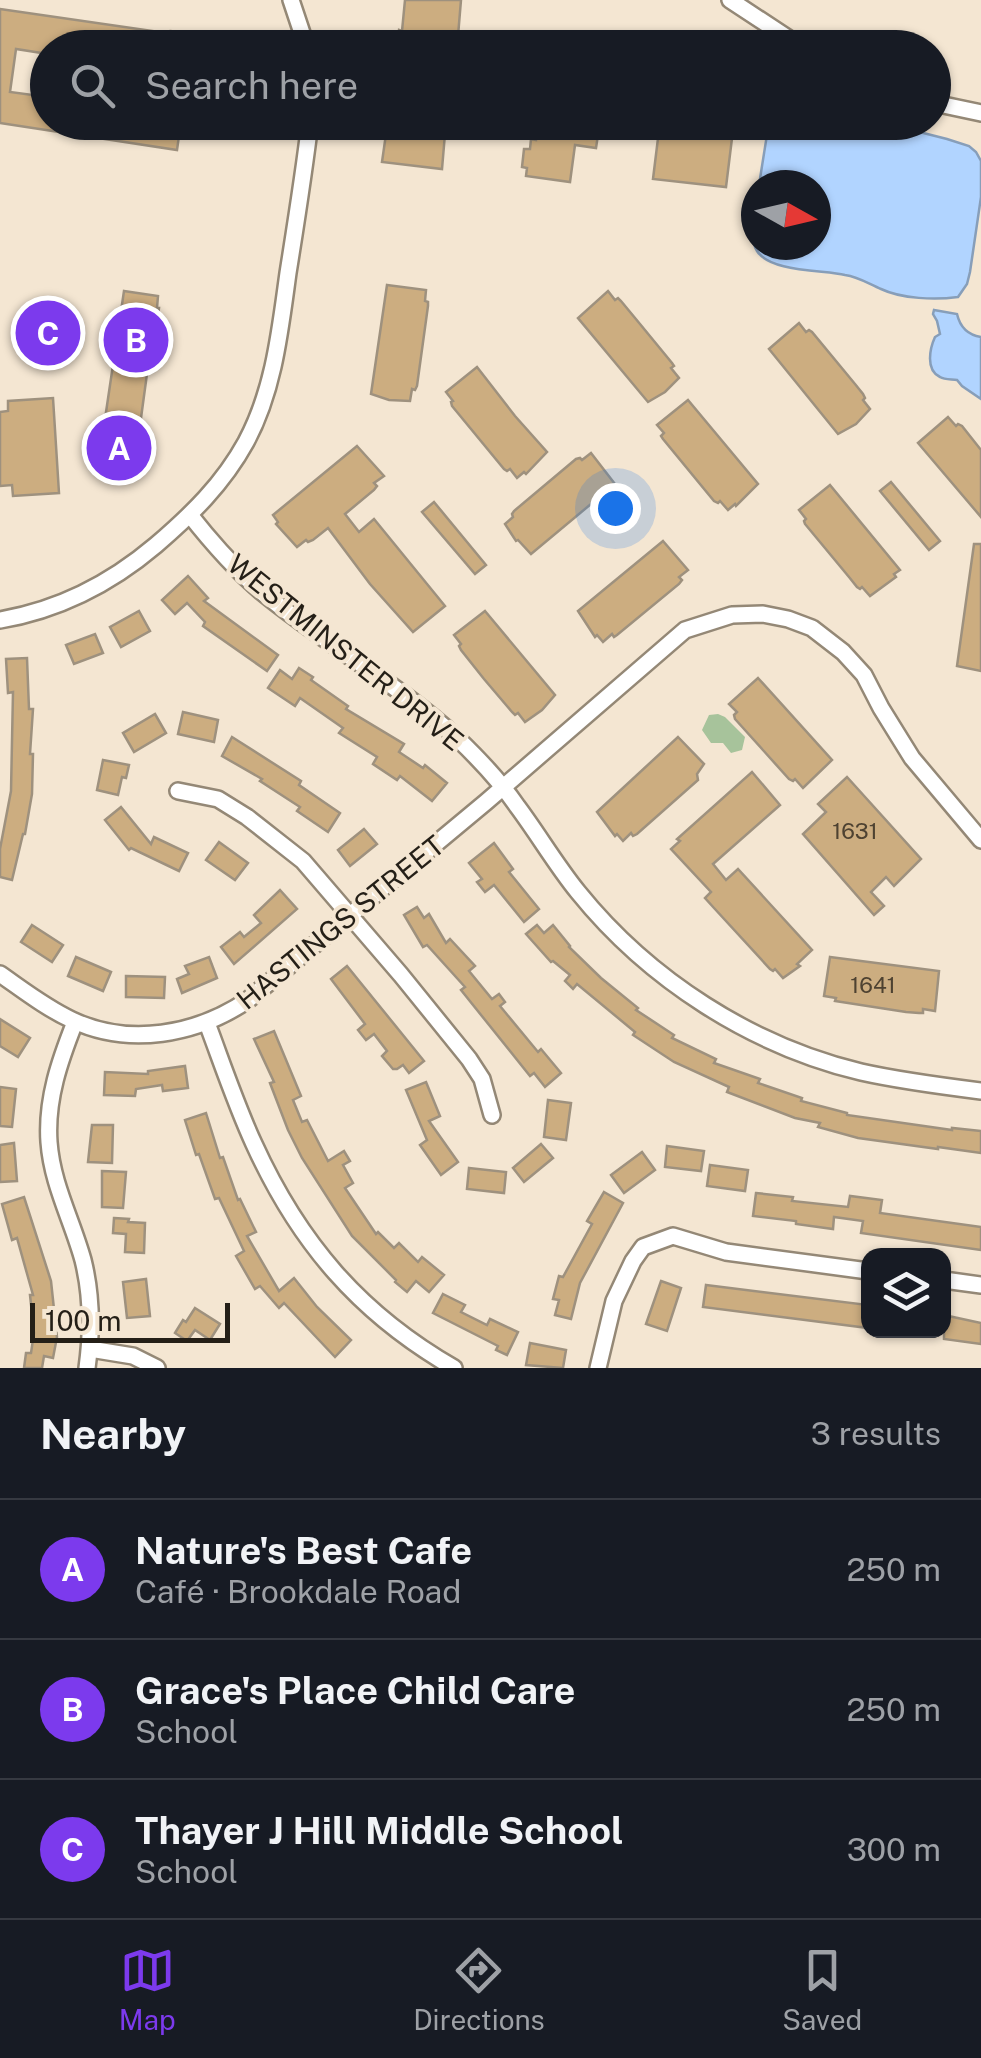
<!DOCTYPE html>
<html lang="en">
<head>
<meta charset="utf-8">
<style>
	body { margin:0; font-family:"Public Sans",sans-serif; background:#20242c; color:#f1f3f6 }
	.controls { position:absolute; right:30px; bottom:30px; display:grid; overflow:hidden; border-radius:20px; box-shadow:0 2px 8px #0004 }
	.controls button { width:90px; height:90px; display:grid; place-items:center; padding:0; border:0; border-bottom:2px solid #363941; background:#171b24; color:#f1f3f6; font:50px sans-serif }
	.compass { position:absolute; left:741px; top:170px; width:90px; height:90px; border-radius:50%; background:#171b24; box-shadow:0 2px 8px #0004; rotate:98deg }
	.scale { position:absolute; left:30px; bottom:25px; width:200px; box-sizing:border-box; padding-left:10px; border:5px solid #241f17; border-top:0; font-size:28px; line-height:35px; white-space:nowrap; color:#241f17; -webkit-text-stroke:8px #f4e6d2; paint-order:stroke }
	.you { position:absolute; left:615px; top:508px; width:35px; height:35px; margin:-25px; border:8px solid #fff; border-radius:50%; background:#1a73e8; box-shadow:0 0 0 15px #1a73e833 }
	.badge { display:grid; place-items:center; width:65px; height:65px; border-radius:50%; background:#7c3aed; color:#fff; font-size:32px; font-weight:700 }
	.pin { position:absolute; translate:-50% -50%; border:5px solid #fff; box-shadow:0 2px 10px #0006 }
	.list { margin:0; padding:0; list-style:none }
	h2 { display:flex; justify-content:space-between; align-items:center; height:130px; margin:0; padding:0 40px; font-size:42px }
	h2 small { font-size:32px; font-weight:400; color:#9ea1a6 }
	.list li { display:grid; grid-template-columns:65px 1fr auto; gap:30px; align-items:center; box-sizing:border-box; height:140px; padding:0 40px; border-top:2px solid #363941 }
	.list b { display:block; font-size:38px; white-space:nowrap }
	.list p { margin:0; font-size:32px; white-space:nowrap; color:#9ea1a6 }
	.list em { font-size:32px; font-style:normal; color:#9ea1a6 }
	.icon { flex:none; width:55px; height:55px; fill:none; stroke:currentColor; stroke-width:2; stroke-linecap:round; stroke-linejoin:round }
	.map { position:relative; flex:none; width:981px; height:1368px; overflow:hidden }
	.search { position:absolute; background:#171b24; box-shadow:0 2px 8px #0004; left:30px; right:30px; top:30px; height:110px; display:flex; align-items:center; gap:25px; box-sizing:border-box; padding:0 35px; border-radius:55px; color:#9ea1a6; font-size:38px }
	.sheet { height:550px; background:#171b24 }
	nav { display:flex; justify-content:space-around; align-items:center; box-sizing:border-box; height:140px; border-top:2px solid #363941; background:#171b24; font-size:28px; color:#9ea1a6 }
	nav a { display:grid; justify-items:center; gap:5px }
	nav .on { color:#7c3aed }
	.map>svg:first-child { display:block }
</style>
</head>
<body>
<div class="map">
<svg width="981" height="1368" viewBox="0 0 981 1368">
	<rect width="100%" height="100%" fill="#f4e6d2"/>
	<!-- green -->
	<polygon fill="#a7c39b" points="718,714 725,717 745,737 742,750 731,753 723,743 711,743 702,730 709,715"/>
	<!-- water -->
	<g fill="#b1d4ff" stroke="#879eb9" stroke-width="2.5">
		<path d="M769,122L884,123L947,139L969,146L976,152L981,161V197L970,272L967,284L958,297C935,300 902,299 881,289C869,284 859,277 845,275C823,270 770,272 757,251C749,238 754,220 756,206V245H816V185H759Z"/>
		<path d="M934,310L957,314C960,327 968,335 981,337V399L962,386L957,380C952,379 945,380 940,377C925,370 930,348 935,337L940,334L937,321L933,314Z"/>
	</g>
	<!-- building -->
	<g fill="#ccad80" stroke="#9e917e" stroke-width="2.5">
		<polygon points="405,0 461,0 457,48 396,48 399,30 402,31"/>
		<polygon points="0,9 166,33 170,31 181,32 184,37 182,48 48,48 48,54 16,49 10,92 48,97 48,122 181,122 177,150 0,123"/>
		<polygon points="390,122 446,122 442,169 382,162 387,127 389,127"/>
		<polygon points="538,122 600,122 596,148 575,145 570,182 526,176 527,168 522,167 524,149 530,149 531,139 536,140"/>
		<polygon points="660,122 734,122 726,187 653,179"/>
		<polygon points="387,285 426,290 425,301 428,302 428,306 417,386 415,390 412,389 410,401 389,400 371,394"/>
		<polygon points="124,291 158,296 157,308 159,308 157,323 154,322 136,455 128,466 118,469 98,466"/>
		<polygon points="608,291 615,300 618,298 621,301 640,324 672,363 674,366 671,368 679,378 665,392 648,402 578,318"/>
		<polygon points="799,323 806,332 809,330 812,332 855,384 863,394 865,398 863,400 870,409 856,424 838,434 769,349"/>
		<polygon points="477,367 515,416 547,452 526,474 524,472 517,478 510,469 507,471 504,469 452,406 451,402 453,401 446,392"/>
		<polygon points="53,398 59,493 13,496 12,485 0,486 0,412 8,411 8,401"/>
		<polygon points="688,400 758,484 736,506 735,504 728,510 720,501 718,503 714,501 663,439 661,436 664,433 657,425"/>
		<polygon points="948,417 956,426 958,424 962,426 981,450 981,517 918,443"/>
		<polygon points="357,446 384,476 374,483 377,486 374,490 345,514 359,532 374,519 445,606 413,632 370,584 328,528 313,540 308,542 306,540 297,547 276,524 278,522 273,515"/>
		<polygon points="591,453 615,484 531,554 518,540 516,541 505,524 513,517 512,514 514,511 576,459 580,458 582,460"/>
		<polygon points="891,482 940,541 929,550 880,491"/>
		<polygon points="830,485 900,570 894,574 896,577 870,596 862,587 860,589 857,587 849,577 805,524 804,521 806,519 799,510"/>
		<polygon points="434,502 486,565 475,574 422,512"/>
		<polygon points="663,541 688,570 679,577 682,580 679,584 617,635 614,637 612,634 603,642 597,635 595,637 578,611"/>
		<polygon points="974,544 981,544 981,671 957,666"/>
		<polygon points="188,576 208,598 204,601 278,655 267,671 203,626 205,622 187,603 175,614 162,600"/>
		<polygon points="139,611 150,631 121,647 110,627"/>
		<polygon points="485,611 555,695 542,710 525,722 518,713 515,715 512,712 484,679 461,650 459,646 461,644 454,635"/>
		<polygon points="95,634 103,653 74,664 66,645"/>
		<polygon points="27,658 29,709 33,709 30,754 33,754 32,794 25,834 23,834 12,880 0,877 0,849 11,791 13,692 8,693 6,659"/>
		<polygon points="299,668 313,677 311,680 348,706 346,709 404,744 399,752 423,768 425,765 447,783 432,801 400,776 397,780 373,764 377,757 339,733 343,728 300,698 295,706 268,688 280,670 292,679"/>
		<polygon points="758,678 832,760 803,788 795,779 793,781 789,779 735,719 734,715 737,712 729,704"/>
		<polygon points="183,712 218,720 214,742 178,734"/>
		<polygon points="155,714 166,733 134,752 123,733"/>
		<polygon points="232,737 301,781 299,785 340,813 328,832 297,811 300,807 260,781 262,779 222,756"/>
		<polygon points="678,737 704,764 697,774 698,780 637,834 633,836 631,833 623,841 617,834 615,836 597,812"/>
		<polygon points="103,760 129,765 126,778 122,777 118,795 97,790"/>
		<polygon points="752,772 780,805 713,864 726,880 738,869 812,950 797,964 800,966 783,978 775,969 773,971 770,969 714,908 705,898 711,892 671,849 680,841 677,839"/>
		<polygon points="847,777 921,859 894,886 886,877 871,892 884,906 874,915 803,834 826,812 818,804"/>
		<polygon points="121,807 151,844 154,837 188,853 179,871 131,848 129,850 105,820"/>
		<polygon points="364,829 377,844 350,866 338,850"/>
		<polygon points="219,842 248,863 235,880 206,860"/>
		<polygon points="494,843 513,869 509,872 539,909 524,922 494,885 485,892 477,882 482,879 469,863"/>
		<polygon points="280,890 297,909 234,964 221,947 240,932 244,937 261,923 254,915"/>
		<polygon points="417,907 424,918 429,914 446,943 450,939 475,966 469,971 492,999 499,994 505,1002 500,1006 538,1052 541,1049 561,1073 545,1087 534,1073 530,1076 461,990 465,987 427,945 423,947 404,915"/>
		<polygon points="32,925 63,945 52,962 21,942"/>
		<polygon points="537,925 544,933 553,925 570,946 569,947 601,978 638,1008 636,1010 674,1035 672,1038 716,1059 714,1063 760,1079 758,1083 802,1098 801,1101 847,1113 847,1115 952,1130 952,1128 981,1131 981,1153 938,1147 938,1149 858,1138 818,1127 820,1123 795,1118 727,1092 729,1087 674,1062 633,1035 635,1032 577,984 573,989 565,981 570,975 553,961 551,962 526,934"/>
		<polygon points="76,957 111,972 103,991 68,976"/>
		<polygon points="209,957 217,978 182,993 177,979 189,974 185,966"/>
		<polygon points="830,957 939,971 935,1011 923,1009 923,1013 919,1013 906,1012 835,1001 836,998 824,996"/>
		<polygon points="347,966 424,1061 409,1073 403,1065 397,1069 393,1069 382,1056 387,1051 374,1034 366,1040 358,1030 365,1024 331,979"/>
		<polygon points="126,976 165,977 164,998 126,997"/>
		<polygon points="0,1019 30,1038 18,1057 0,1046"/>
		<polygon points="274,1031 301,1096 293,1100 302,1122 307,1120 328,1161 344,1151 350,1161 343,1165 353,1183 345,1188 376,1234 378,1232 394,1248 399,1243 418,1262 422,1257 444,1275 429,1292 416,1281 407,1292 395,1282 396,1280 352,1236 302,1158 288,1130 270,1083 274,1082 254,1039"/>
		<polygon points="185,1066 188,1088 163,1091 162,1085 136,1089 135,1096 104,1095 105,1072 148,1074 148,1071"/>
		<polygon points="426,1082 440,1116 429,1121 458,1162 441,1175 420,1145 427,1140 406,1090"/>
		<polygon points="0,1087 16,1089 12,1127 0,1126"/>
		<polygon points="548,1100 571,1103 566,1140 544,1137"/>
		<polygon points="206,1113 220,1158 223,1157 238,1200 240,1199 256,1232 247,1236 279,1291 294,1278 317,1307 351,1340 335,1357 284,1303 279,1308 260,1286 255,1289 236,1256 244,1251 219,1198 215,1199 199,1154 196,1155 185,1120"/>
		<polygon points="92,1125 113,1125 112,1163 88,1162"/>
		<polygon points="14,1143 17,1181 0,1182 0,1145"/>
		<polygon points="541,1144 553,1158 524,1182 513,1168"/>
		<polygon points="667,1146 704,1151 701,1171 665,1167"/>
		<polygon points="642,1152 655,1170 624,1193 611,1175"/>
		<polygon points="710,1165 748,1170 745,1191 707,1186"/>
		<polygon points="469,1168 506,1172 504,1193 467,1189"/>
		<polygon points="102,1171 126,1172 123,1208 102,1207"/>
		<polygon points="604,1192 623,1203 580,1283 571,1319 555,1315 559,1300 553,1299 559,1276 563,1277 592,1224 587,1221"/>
		<polygon points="756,1193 793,1197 792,1201 848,1207 850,1196 882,1200 880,1213 981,1227 981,1250 861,1233 863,1221 834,1217 833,1229 796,1224 796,1221 753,1216"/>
		<polygon points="24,1197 51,1281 57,1337 53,1358 44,1356 42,1368 24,1368 26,1353 31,1353 34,1333 30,1295 33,1295 17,1238 12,1240 2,1204"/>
		<polygon points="114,1218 129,1219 128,1222 145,1223 144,1253 125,1252 126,1234 113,1233"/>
		<polygon points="146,1279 150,1316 127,1318 123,1282"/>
		<polygon points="661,1281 681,1288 667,1331 646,1324"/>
		<polygon points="706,1285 868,1305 868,1328 703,1307"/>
		<polygon points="443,1294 465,1305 461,1312 487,1325 490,1319 518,1332 507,1355 496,1350 498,1346 433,1313"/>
		<polygon points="195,1308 220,1324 210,1340 195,1330 187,1341 175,1333 183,1320 186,1322"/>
		<polygon points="944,1315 981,1323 981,1344 944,1339"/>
		<polygon points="530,1343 566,1350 563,1368 526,1365"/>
	</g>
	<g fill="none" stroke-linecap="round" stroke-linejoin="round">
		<!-- minor casing -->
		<g stroke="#948876" stroke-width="20">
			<g id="minor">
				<polyline points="291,0 307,48"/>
				<polyline points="730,0 803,48"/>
				<polyline points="934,103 981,113"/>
				<path d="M190,515C212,543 236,570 263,593C325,644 397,683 457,738C479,759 500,781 517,806C538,834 556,865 578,892C649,980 752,1046 861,1072C901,1081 941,1086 981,1091"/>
				<path d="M0,620C59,610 110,584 156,545C191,515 223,484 246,442C274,390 280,331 288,273C296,223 304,173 310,122"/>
				<polyline points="178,791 218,799 247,817 303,861 401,975 469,1059 482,1079 492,1115"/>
				<path d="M0,974C23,990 46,1008 72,1020C129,1047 196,1035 248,1000L486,802L685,630L732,615L763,614L788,619L812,628L843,652L864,675L881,708L912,758L981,840"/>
				<path d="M75,1022C60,1060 46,1099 49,1142C52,1184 72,1220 83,1260C92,1296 92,1332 87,1368"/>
				<path d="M207,1023C222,1063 236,1105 254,1144C299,1243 360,1314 454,1368"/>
				<polyline points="944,1280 981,1285"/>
				<polyline points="90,1349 133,1356 157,1368"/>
				<polyline points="598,1368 614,1301 633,1261 643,1247 673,1236 726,1252 868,1271"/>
			</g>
		</g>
		<!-- minor -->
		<use href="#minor" stroke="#fff" stroke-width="15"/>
	</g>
	<g text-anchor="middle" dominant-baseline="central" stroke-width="8" stroke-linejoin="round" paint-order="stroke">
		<!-- number labels -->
		<g font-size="22" fill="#4e4231">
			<text x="855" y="831">1631</text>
			<text x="873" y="985">1641</text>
		</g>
		<!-- street labels -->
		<g font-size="28" fill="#241f17" stroke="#f4e6d2">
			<text transform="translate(346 652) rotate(39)">WESTMINSTER DRIVE</text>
			<text transform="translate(340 922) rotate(-39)">HASTINGS STREET</text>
		</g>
	</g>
</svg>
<div class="controls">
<button><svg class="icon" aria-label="layers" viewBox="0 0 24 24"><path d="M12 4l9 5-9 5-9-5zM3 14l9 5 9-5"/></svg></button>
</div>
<svg class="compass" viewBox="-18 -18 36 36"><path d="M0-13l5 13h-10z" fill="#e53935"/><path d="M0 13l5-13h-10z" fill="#9ea1a6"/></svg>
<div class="scale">100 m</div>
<div class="you"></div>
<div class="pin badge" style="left:119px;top:448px">A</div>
<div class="pin badge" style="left:136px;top:340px">B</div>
<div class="pin badge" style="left:48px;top:333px">C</div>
<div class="search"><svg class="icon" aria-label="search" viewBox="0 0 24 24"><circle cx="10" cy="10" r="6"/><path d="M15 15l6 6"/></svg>Search here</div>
</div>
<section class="sheet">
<h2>Nearby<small>3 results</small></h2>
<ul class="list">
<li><span class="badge">A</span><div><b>Nature's Best Cafe</b><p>Café · Brookdale Road</p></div><em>250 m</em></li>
<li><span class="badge">B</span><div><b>Grace's Place Child Care</b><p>School</p></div><em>250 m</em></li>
<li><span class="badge">C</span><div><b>Thayer J Hill Middle School</b><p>School</p></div><em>300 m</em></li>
</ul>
</section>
<nav>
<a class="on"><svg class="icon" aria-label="map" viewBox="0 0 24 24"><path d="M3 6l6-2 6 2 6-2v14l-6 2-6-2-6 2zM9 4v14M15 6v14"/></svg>Map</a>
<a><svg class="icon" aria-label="directions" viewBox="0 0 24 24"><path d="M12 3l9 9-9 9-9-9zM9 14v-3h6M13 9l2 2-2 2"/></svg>Directions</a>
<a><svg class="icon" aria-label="saved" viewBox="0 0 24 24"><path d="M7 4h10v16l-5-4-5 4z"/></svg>Saved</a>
</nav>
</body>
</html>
